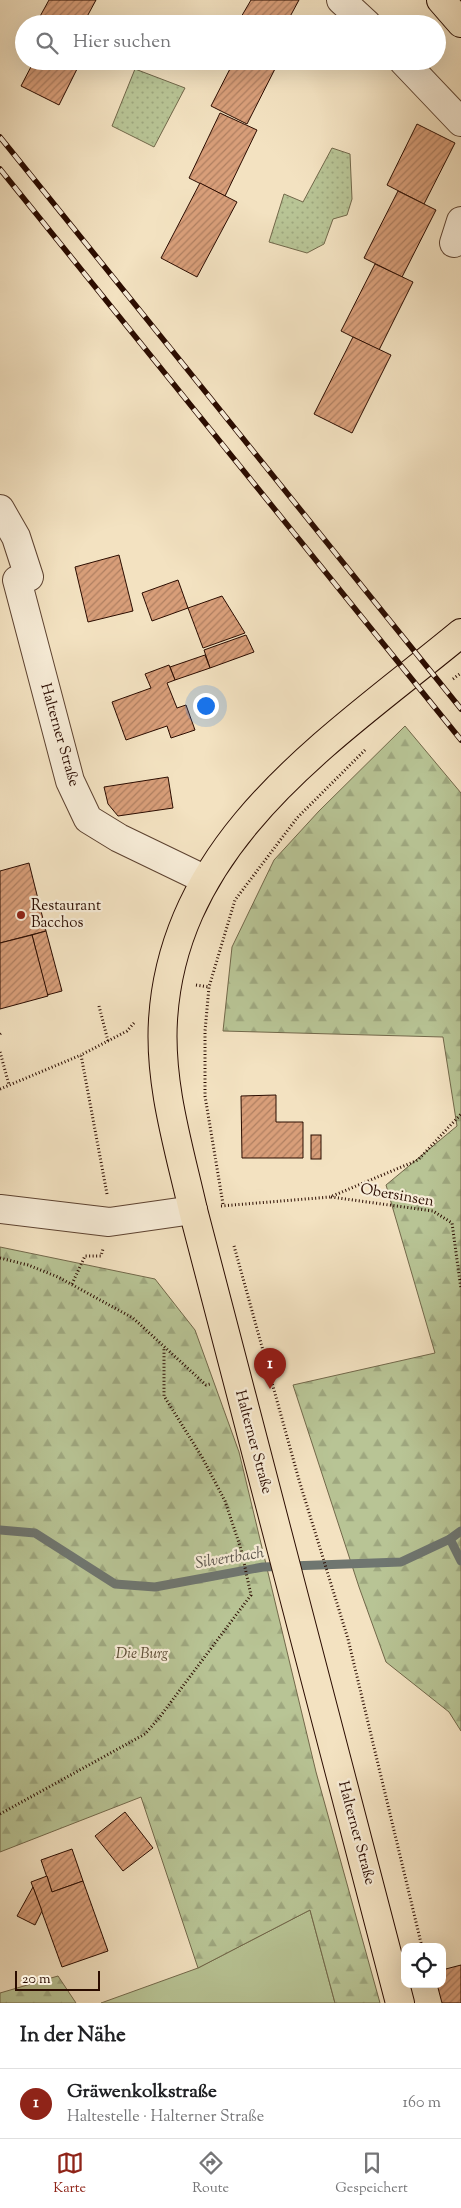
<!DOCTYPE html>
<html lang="de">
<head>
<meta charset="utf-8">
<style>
	body { margin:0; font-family:"Sorts Mill Goudy",serif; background:#f6f6f6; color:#202124 }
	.controls { position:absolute; right:15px; bottom:15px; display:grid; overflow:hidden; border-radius:10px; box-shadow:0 5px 20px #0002 }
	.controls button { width:45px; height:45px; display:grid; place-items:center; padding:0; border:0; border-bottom:1px solid #e0e0e0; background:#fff; color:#202124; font:25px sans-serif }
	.scale { position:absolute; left:15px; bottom:12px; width:85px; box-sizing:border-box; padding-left:5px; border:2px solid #2b0c00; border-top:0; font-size:14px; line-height:18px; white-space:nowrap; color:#2b0c00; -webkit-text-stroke:4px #f7ecd7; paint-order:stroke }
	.you { position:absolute; left:205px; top:705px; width:18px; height:18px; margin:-12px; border:4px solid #fff; border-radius:50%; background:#1a73e8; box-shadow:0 0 0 8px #1a73e833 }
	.badge { display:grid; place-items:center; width:32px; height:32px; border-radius:50%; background:#8f2418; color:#fff; font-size:16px; font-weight:700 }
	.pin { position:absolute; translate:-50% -41px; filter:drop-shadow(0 1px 2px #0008) }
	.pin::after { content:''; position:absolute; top:26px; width:18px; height:15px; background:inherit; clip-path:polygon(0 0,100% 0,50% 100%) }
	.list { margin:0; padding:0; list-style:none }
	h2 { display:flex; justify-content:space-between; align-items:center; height:65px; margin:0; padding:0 20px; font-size:21px }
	h2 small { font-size:16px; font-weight:400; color:#757577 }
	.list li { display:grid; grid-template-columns:32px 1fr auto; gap:15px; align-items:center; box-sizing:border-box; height:70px; padding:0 20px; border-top:1px solid #e0e0e0 }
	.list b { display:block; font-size:19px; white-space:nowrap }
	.list p { margin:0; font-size:16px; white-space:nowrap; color:#757577 }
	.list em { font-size:16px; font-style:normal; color:#757577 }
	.icon { flex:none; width:28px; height:28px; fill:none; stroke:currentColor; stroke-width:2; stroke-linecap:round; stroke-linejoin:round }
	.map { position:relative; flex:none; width:461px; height:2003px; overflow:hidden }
	.search { position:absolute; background:#fff; box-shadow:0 5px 20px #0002; left:15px; right:15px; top:15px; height:55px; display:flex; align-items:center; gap:12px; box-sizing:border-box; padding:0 18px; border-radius:28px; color:#757577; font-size:19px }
	.sheet { height:135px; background:#fff }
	nav { display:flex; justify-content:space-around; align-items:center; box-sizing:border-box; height:70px; border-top:1px solid #e0e0e0; background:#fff; font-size:14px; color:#757577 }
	nav a { display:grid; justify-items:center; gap:2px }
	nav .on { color:#8f2418 }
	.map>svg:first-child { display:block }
</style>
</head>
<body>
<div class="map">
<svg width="461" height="2003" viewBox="0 0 461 2003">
	<defs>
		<pattern id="forest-firs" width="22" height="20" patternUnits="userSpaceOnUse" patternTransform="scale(1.25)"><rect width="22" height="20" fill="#b8c495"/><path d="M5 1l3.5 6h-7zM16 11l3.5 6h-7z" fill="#9ea77f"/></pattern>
		<pattern id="park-dots" width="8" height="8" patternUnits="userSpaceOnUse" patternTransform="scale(1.25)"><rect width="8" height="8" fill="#b8c495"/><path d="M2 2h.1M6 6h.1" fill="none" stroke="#9ea77f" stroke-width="1.8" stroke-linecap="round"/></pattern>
		<pattern id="building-hatch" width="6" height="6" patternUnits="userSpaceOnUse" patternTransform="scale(1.25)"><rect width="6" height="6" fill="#d89e79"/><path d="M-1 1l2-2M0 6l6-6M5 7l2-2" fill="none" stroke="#af7f61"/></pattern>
	</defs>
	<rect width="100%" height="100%" fill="#f3e2c1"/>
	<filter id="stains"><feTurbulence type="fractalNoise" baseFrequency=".004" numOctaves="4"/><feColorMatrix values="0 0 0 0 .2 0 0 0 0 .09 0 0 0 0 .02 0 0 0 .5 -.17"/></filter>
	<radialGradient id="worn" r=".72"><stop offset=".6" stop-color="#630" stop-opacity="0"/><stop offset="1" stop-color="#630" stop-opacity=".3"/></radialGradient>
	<!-- grass -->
	<polygon fill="#b8c495" stroke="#72684a" points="310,1910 335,2003 101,2003 198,1968"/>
	<!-- forest -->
	<g fill="url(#forest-firs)" stroke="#72684a">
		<polygon points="405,726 461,793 461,1731 449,1712 386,1662 359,1587 293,1385 435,1353 386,1185 457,1126 443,1037 223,1031 232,947 274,860 319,811"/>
		<polygon points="0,1247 155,1279 195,1330 239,1452 316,1772 380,2003 335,2003 310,1910 198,1968 141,1797 0,1852"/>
		<polygon points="58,1976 76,2003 0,2003 0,1993"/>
	</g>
	<!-- park -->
	<g fill="url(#park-dots)" stroke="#72684a">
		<polygon points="135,69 185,88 154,147 112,126"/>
		<polygon points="332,148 350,154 352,199 347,215 333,219 324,244 307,253 269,242 284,194 303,202"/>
	</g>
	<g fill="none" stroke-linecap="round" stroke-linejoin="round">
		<!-- stream -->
		<g stroke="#6f7670" stroke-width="9">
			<polyline points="0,1530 35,1533 115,1584 155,1587 263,1567 401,1562 450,1539 461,1531"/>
			<polyline points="450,1539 461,1561"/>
		</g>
	</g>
	<!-- building -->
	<g fill="url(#building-hatch)" stroke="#2b0c00">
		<polygon points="49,0 96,0 83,24 46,24 38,20"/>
		<polygon points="251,0 299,0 286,24 237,24"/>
		<polygon points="34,61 81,61 59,105 21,86"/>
		<polygon points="234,61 279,61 247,124 211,106"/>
		<polygon points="220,113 257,130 225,196 189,178"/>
		<polygon points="417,124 455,143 424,204 387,185"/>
		<polygon points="200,183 237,202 197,277 161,258"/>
		<polygon points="398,191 436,210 402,277 364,258"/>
		<polygon points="375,264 413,282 379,350 341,331"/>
		<polygon points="353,337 391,355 352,433 314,414"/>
		<polygon points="119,555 133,611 88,622 75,567"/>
		<polygon points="178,580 188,608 152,621 142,593"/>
		<polygon points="222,596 245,633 203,648 188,608"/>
		<polygon points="246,635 254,652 210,668 204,650"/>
		<polygon points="205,655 210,668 175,680 170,667"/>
		<polygon points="169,665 175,680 167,683 177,708 186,705 195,730 171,738 167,726 126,740 112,702 151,688 145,674"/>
		<polygon points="168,777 173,808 118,816 108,804 104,787"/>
		<polygon points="29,863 46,931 0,943 0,871"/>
		<polygon points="46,931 62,991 47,995 32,935"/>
		<polygon points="32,935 48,996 0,1009 0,943"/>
		<polygon points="276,1095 276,1122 303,1122 303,1158 242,1158 241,1096"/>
		<rect x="311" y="1135" width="10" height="24"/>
		<polygon points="125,1812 153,1848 123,1871 95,1836"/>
		<polygon points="72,1849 83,1881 52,1892 41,1860"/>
		<polygon points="47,1876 52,1892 83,1881 108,1951 62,1967 31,1882"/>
		<polygon points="33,1887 42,1911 35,1925 17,1916"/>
		<polygon points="461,1965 461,2003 442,2003 437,1984 442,1984 442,1970"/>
	</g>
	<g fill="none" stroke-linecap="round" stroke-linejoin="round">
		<!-- minor casing -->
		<g stroke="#5d4230" stroke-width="30">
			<g id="minor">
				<polyline points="341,0 367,24"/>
				<polyline points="403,61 461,122"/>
				<polyline points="454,243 461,221"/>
				<polyline points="0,509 16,537 29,577 17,580 70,781 88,819 119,838 204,879"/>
				<polyline points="0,1209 109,1222 193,1210"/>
			</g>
		</g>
		<!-- major casing -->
		<g stroke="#2b0c00" stroke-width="30">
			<g id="major">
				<polyline points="441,0 461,23"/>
				<path d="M400,2003L193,1210C179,1148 159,1084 163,1020C174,838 334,738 461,633"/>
			</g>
		</g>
		<!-- path -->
		<g stroke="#2b0c00" stroke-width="3" stroke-dasharray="1 2.5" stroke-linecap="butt">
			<polyline points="453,679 461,673"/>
			<polyline points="196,985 209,987"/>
			<polyline points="99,1006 108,1041"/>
			<polyline points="0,1034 1,1033"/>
			<polyline points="0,1052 9,1085"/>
			<polyline points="0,1089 81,1055"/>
			<polyline points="107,1194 81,1055 127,1031 134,1023"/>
			<polyline points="331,1197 433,1211 452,1223 461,1289"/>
			<polyline points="223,1204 205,1096 205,1031 209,987 235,900 297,818 365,750"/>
			<polyline points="221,1206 330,1197 418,1160 461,1114"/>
			<polyline points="234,1246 299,1480 348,1639 422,1947"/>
			<polyline points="0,1258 28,1265 58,1277 133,1318 206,1385 210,1384"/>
			<polyline points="72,1284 85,1256 101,1256 103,1249"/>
			<polyline points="0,1814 145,1734 159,1718 251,1595 241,1549 225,1501 202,1457 164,1396 164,1348"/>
		</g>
		<!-- minor -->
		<use href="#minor" stroke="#f7ecd7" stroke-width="28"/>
		<!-- major -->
		<use href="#major" stroke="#f3e2c1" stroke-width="28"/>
		<!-- rail casing -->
		<g stroke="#2b0c00" stroke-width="5.5">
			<g id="rail">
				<polyline points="0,137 461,709"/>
				<polyline points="0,169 461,740"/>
			</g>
		</g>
		<!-- rail -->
		<use href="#rail" stroke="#f7ecd7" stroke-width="4" stroke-dasharray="11" stroke-linecap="butt"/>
	</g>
	<!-- markers -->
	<circle fill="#8f2418" stroke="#f7ecd7" stroke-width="2" cx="21" cy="915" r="5"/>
	<g text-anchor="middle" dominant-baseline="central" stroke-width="4.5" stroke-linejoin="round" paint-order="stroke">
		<!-- street labels -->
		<g font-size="15" fill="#2b0c00" stroke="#f7ecd7">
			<text transform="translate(59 735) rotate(74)">Halterner Straße</text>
			<text transform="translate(397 1196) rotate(10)">Obersinsen</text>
			<text transform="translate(253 1442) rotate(75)">Halterner Straße</text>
			<text transform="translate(356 1833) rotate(75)">Halterner Straße</text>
		</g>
		<!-- poi labels -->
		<g font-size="15" fill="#2b0c00" stroke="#f7ecd7" text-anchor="start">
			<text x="31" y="906">Restaurant<tspan x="31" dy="17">Bacchos</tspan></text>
		</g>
		<!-- park labels -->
		<g font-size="15" font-style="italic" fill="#5c4c34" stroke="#f7ecd7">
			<text x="142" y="1654">Die Burg</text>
		</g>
		<!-- water labels -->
		<g font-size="16" font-style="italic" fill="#59524a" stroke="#f7ecd7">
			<text transform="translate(230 1559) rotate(-9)">Silvertbach</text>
		</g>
	</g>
	<rect width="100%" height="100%" filter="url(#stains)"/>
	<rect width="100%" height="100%" fill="url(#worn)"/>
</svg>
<div class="controls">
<button><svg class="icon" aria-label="locate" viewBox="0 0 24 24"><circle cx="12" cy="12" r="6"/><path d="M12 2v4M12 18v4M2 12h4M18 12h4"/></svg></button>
</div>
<div class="scale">20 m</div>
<div class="you"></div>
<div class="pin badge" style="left:270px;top:1389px">1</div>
<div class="search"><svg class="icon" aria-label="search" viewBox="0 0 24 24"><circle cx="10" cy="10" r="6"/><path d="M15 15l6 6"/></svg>Hier suchen</div>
</div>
<section class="sheet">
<h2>In der Nähe<small></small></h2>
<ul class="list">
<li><span class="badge">1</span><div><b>Gräwenkolkstraße</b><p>Haltestelle · Halterner Straße</p></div><em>160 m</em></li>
</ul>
</section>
<nav>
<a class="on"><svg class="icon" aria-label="map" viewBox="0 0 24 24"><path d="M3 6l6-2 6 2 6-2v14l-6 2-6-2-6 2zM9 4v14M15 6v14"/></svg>Karte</a>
<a><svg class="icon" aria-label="directions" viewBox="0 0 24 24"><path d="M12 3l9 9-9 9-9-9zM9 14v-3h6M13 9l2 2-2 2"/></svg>Route</a>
<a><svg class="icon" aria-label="saved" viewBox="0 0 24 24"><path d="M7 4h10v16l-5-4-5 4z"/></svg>Gespeichert</a>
</nav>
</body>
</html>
